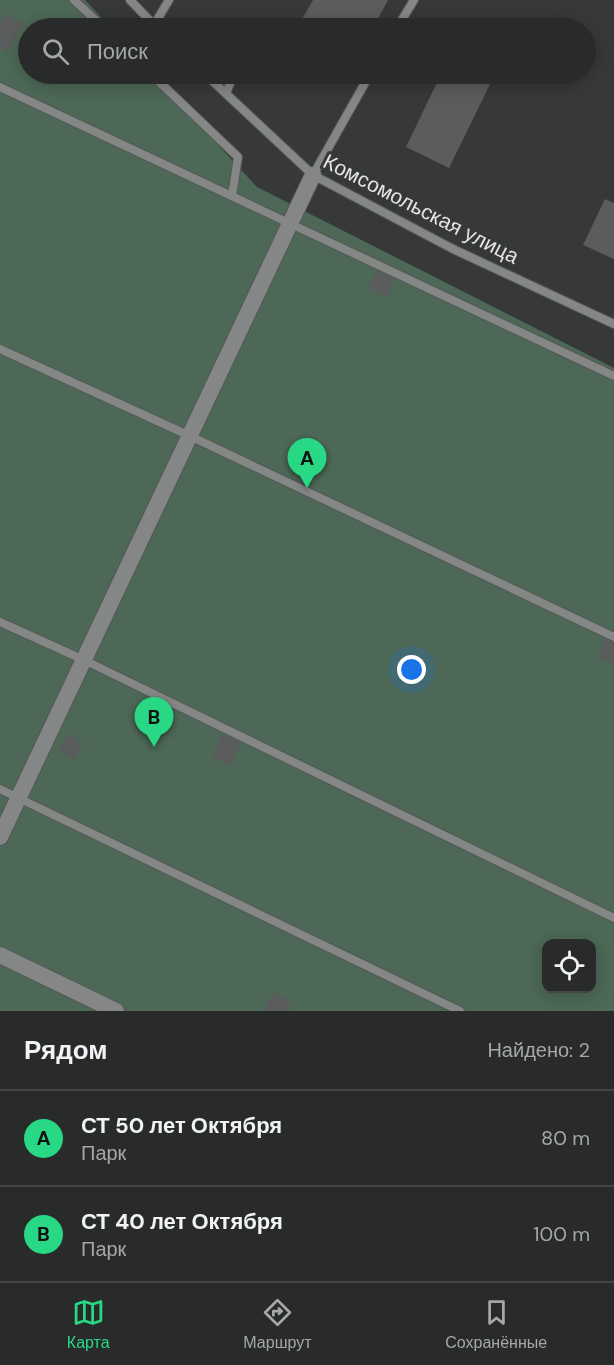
<!DOCTYPE html>
<html lang="ru">
<head>
<meta charset="utf-8">
<style>
	body { margin:0; font-family:"DM Sans",sans-serif; background:#343735; color:#f1f3f6 }
	.controls { position:absolute; right:18px; bottom:18px; display:grid; overflow:hidden; border-radius:12px; box-shadow:0 3px 15px #0003 }
	.controls button { width:54px; height:54px; display:grid; place-items:center; padding:0; border:0; border-bottom:2px solid #444746; background:#282b29; color:#f1f3f6; font:30px sans-serif }
	.you { position:absolute; left:412px; top:670px; width:21px; height:21px; margin:-15px; border:4px solid #fff; border-radius:50%; background:#1a73e8; box-shadow:0 0 0 9px #1a73e833 }
	.badge { display:grid; place-items:center; width:39px; height:39px; border-radius:50%; background:#28d885; color:#111; font-size:20px; font-weight:700 }
	.pin { position:absolute; translate:-50% -50px; filter:drop-shadow(0 2px 3px #0008) }
	.pin::after { content:''; position:absolute; top:32px; width:21px; height:18px; background:inherit; clip-path:polygon(0 0,100% 0,50% 100%) }
	.list { margin:0; padding:0; list-style:none }
	h2 { display:flex; justify-content:space-between; align-items:center; height:78px; margin:0; padding:0 24px; font-size:26px }
	h2 small { font-size:20px; font-weight:400; color:#a5a7a8 }
	.list li { display:grid; grid-template-columns:39px 1fr auto; gap:18px; align-items:center; box-sizing:border-box; height:96px; padding:0 24px; border-top:2px solid #444746 }
	.list b { display:block; font-size:22px; white-space:nowrap }
	.list p { margin:0; font-size:20px; white-space:nowrap; color:#a5a7a8 }
	.list em { font-size:20px; font-style:normal; color:#a5a7a8 }
	.icon { flex:none; width:33px; height:33px; fill:none; stroke:currentColor; stroke-width:2; stroke-linecap:round; stroke-linejoin:round }
	.map { position:relative; flex:none; width:614px; height:1011px; overflow:hidden }
	.search { position:absolute; background:#282b29; box-shadow:0 3px 15px #0003; left:18px; right:18px; top:18px; height:66px; display:flex; align-items:center; gap:15px; box-sizing:border-box; padding:0 21px; border-radius:33px; color:#a5a7a8; font-size:22px }
	.sheet { height:270px; background:#282b29 }
	nav { display:flex; justify-content:space-around; align-items:center; box-sizing:border-box; height:84px; border-top:2px solid #444746; background:#282b29; font-size:16px; color:#a5a7a8 }
	nav a { display:grid; justify-items:center; gap:3px }
	nav .on { color:#28d885 }
	.map>svg:first-child { display:block }
</style>
</head>
<body>
<div class="map">
<svg width="614" height="1011" viewBox="0 0 614 1011">
	<rect width="100%" height="100%" fill="#363937"/>
	<!-- green -->
	<path fill="#4d6856" fill-rule="evenodd" d="M0,0H85L111,28H28V74H153L257,187L614,368V1011H0ZM546,944H592V988H546Z"/>
	<!-- building -->
	<g fill="#5a5d5b">
		<polygon points="313,0 388,0 373,28 297,28"/>
		<polygon points="6,14 24,24 7,53 0,48 0,24"/>
		<polygon points="441,74 495,74 449,168 406,147"/>
		<polygon points="605,199 614,203 614,259 583,245"/>
		<polygon points="376,271 395,280 387,297 368,288"/>
		<polygon points="606,637 614,641 613,664 597,657"/>
		<polygon points="68,734 83,743 74,759 59,750"/>
		<polygon points="222,735 241,743 231,765 212,757"/>
		<polygon points="274,992 291,1001 287,1011 264,1011"/>
	</g>
	<g fill="none" stroke-linecap="round" stroke-linejoin="round">
		<!-- lane casing -->
		<g stroke="#545755" stroke-width="10">
			<g id="lane">
				<polyline points="74,0 104,28"/>
				<polyline points="130,0 157,28"/>
				<polyline points="154,25 169,0"/>
				<polyline points="253,28 255,25"/>
				<polyline points="397,28 414,0"/>
				<polyline points="151,74 238,157 232,196"/>
				<polyline points="205,74 313,175 453,249 614,324"/>
				<polyline points="0,87 614,376"/>
				<polyline points="226,93 234,74"/>
				<polyline points="313,175 370,74"/>
				<polyline points="0,349 190,436 614,637"/>
				<polyline points="0,622 84,660 614,918"/>
				<polyline points="0,789 460,1011"/>
			</g>
		</g>
		<!-- street casing -->
		<g stroke="#545755" stroke-width="18">
			<g id="street">
				<polyline points="0,837 313,175"/>
				<polyline points="0,955 116,1011"/>
			</g>
		</g>
		<!-- lane -->
		<use href="#lane" stroke="#848785" stroke-width="8"/>
		<!-- street -->
		<use href="#street" stroke="#848785" stroke-width="16"/>
	</g>
	<g text-anchor="middle" dominant-baseline="central" stroke-width="6" stroke-linejoin="round" paint-order="stroke">
		<!-- street labels -->
		<g font-size="21" fill="#e3e5e4" stroke="#363937">
			<text transform="translate(421 209) rotate(27)">Комсомольская улица</text>
		</g>
	</g>
</svg>
<div class="controls">
<button><svg class="icon" aria-label="locate" viewBox="0 0 24 24"><circle cx="12" cy="12" r="6"/><path d="M12 2v4M12 18v4M2 12h4M18 12h4"/></svg></button>
</div>
<div class="you"></div>
<div class="pin badge" style="left:307px;top:488px">A</div>
<div class="pin badge" style="left:154px;top:747px">B</div>
<div class="search"><svg class="icon" aria-label="search" viewBox="0 0 24 24"><circle cx="10" cy="10" r="6"/><path d="M15 15l6 6"/></svg>Поиск</div>
</div>
<section class="sheet">
<h2>Рядом<small>Найдено: 2</small></h2>
<ul class="list">
<li><span class="badge">A</span><div><b>СТ 50 лет Октября</b><p>Парк</p></div><em>80 m</em></li>
<li><span class="badge">B</span><div><b>СТ 40 лет Октября</b><p>Парк</p></div><em>100 m</em></li>
</ul>
</section>
<nav>
<a class="on"><svg class="icon" aria-label="map" viewBox="0 0 24 24"><path d="M3 6l6-2 6 2 6-2v14l-6 2-6-2-6 2zM9 4v14M15 6v14"/></svg>Карта</a>
<a><svg class="icon" aria-label="directions" viewBox="0 0 24 24"><path d="M12 3l9 9-9 9-9-9zM9 14v-3h6M13 9l2 2-2 2"/></svg>Маршрут</a>
<a><svg class="icon" aria-label="saved" viewBox="0 0 24 24"><path d="M7 4h10v16l-5-4-5 4z"/></svg>Сохранённые</a>
</nav>
</body>
</html>
